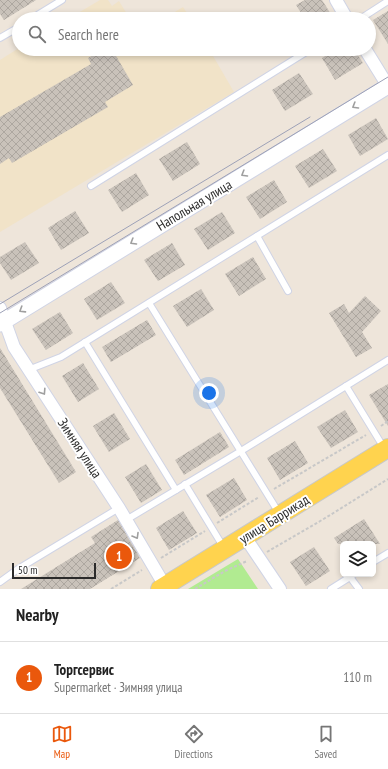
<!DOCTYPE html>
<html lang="en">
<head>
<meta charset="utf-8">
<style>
	body { margin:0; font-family:"PT Sans Narrow",sans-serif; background:#f2f2f2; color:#222 }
	.controls { position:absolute; right:12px; bottom:12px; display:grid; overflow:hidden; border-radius:6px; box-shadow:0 2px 6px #0003 }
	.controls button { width:36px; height:36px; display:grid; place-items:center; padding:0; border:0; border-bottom:1px solid #e0e0e0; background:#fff; color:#222; font:20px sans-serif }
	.scale { position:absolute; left:12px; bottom:10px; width:84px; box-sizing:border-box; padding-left:4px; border:2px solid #2a2a2a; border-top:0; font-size:11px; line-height:14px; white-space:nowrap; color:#2a2a2a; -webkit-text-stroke:3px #fff; paint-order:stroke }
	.you { position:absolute; left:209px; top:393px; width:14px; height:14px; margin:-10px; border:3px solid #fff; border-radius:50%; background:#1a73e8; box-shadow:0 0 0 6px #1a73e833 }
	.badge { display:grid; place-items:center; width:26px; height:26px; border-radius:50%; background:#ea580c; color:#fff; font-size:13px; font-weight:700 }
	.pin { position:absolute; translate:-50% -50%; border:2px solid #fff; box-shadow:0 1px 4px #0006 }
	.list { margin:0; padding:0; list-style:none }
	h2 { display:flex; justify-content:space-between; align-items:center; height:52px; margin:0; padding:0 16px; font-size:17px }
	h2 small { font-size:13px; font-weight:400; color:#767676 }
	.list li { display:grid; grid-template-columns:26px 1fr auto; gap:12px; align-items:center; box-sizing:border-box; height:72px; padding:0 16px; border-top:1px solid #e0e0e0 }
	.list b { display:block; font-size:15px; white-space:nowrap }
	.list p { margin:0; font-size:13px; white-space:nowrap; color:#767676 }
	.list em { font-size:13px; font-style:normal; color:#767676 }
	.icon { flex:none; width:22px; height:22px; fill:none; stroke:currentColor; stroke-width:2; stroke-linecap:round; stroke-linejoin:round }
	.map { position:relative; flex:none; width:388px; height:589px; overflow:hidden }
	.search { position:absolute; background:#fff; box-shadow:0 2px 6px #0003; left:12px; right:12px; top:12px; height:44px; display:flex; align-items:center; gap:10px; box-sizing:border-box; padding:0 14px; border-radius:22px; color:#767676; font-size:15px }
	.sheet { height:124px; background:#fff }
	nav { display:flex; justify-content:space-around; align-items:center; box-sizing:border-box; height:56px; border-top:1px solid #e0e0e0; background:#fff; font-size:11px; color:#767676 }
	nav a { display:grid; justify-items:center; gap:2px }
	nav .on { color:#ea580c }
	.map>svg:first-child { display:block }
</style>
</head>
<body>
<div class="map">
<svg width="388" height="589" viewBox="0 0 388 589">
	<defs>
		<pattern id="building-cross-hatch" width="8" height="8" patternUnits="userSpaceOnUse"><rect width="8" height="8" fill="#c9c2ba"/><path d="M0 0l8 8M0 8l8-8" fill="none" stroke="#ada7a0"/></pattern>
	</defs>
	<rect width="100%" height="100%" fill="#eee5da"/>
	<!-- education -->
	<g fill="#f1e3c8">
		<polygon points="100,0 108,0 112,6 119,1 130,19 68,19"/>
		<polygon points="183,7 191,19 163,19"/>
		<polygon points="19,48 209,49 234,92 0,232 0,60"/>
	</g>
	<!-- park -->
	<polygon fill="#b1eb91" points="238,559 258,589 188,589"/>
	<!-- building -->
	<g fill="url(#building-cross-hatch)">
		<polygon points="0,0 36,0 4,20 0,14"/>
		<polygon points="305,0 322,0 334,19 305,19 296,5"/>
		<polygon points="388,11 388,44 373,20"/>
		<polygon points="104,49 112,49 133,85 105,102 108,107 12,163 9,158 0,164 0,117 91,64 88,58"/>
		<polygon points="337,49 354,49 363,63 335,80 322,58"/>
		<polygon points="299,73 313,94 285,111 272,90"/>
		<polygon points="376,118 388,139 360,156 348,135"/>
		<polygon points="187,142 200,164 173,181 159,159"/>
		<polygon points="323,149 337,171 309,188 295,166"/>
		<polygon points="136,173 149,195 122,212 108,190"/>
		<polygon points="274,180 287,202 260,219 246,197"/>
		<polygon points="75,211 89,233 61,250 48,228"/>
		<polygon points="222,212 235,233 208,250 194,229"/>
		<polygon points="25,242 39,263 11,280 0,263 0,257"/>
		<polygon points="172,243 185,265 158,281 144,260"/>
		<polygon points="253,257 266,279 239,296 225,274"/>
		<polygon points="111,282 125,303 97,320 84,299"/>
		<polygon points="201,289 214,310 187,327 173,306"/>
		<polygon points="365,296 381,311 362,332 372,348 356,357 329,313 344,304 349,313"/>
		<polygon points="60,312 73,333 46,350 32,329"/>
		<polygon points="147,320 156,335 111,362 102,347"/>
		<polygon points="0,348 76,472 59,483 0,388"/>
		<polygon points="83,363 99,389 78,402 62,376"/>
		<polygon points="388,384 388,426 369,395"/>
		<polygon points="345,410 358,432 331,448 317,427"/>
		<polygon points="114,413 130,439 109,452 93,426"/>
		<polygon points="220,432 229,447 184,475 175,460"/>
		<polygon points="295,441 308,463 280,480 267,458"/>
		<polygon points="146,464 162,490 141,503 125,477"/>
		<polygon points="234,478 247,500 220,517 206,495"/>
		<polygon points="183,511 197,533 169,550 156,528"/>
		<polygon points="364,519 380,544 338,544 334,538"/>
		<polygon points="118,520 140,558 90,589 21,589 95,543 91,537"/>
		<polygon points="314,547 330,571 306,586 290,562"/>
	</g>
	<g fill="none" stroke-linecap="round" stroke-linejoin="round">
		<!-- service casing -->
		<g stroke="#d0d4e5" stroke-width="8">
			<g id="service">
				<polyline points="31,19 62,0"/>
				<polyline points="360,19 388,1"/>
				<polyline points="0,38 19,27"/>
				<polyline points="91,186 311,49"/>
				<polyline points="257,236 288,291"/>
				<polyline points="149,303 279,513"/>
				<polyline points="85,342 176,490"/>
				<polyline points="28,370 61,357 388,155"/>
				<polyline points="346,386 384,448"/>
				<polyline points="185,484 224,548"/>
				<polyline points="126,520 241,451 388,360"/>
				<polyline points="373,562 388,553"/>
				<polyline points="354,574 350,577 359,589"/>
				<polyline points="0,582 18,569 119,508"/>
				<polyline points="331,589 350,577"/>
			</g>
		</g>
		<!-- minor casing -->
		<g stroke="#d0d4e5" stroke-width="14">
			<g id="minor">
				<polyline points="336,0 347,19"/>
				<polyline points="365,49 388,86"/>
				<polyline points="0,308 14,347 119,508 165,586"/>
				<polyline points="245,537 280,589"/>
			</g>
		</g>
		<!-- tertiary casing -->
		<g stroke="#d0d4e5" stroke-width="17">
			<polyline id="tertiary" points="0,324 388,86"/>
		</g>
		<!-- primary casing -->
		<g stroke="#c8c8c8" stroke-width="20">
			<polyline id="primary" points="160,589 388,448"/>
		</g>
		<!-- path -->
		<g stroke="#c8c8c8" stroke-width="2" stroke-dasharray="3 2" stroke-linecap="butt">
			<polyline points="381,426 388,421"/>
			<polyline points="274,489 366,435"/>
			<polyline points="217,523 259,497"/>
			<polyline points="267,552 327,517 388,479"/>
			<polyline points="161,558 205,531"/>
			<polyline points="111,589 142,570"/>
			<polyline points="195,589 225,571 247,561"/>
		</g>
		<!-- service -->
		<use href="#service" stroke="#fff" stroke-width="6"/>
		<!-- minor -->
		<use href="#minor" stroke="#fff" stroke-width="12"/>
		<!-- tertiary -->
		<use href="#tertiary" stroke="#fff" stroke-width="15"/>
		<!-- primary -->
		<use href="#primary" stroke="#ffd34e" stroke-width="18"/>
		<!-- tram -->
		<g stroke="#9da1b7" stroke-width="1">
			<polyline points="0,304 310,117"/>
			<polyline points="0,313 388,77"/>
		</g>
	</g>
	<!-- one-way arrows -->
	<defs><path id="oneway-chevron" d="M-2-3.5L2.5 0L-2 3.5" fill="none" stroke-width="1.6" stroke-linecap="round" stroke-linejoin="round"/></defs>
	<g stroke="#9f9f9f">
		<use href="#oneway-chevron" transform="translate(355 106) rotate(149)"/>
		<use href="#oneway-chevron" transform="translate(244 174) rotate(149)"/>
		<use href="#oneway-chevron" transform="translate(133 242) rotate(149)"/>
		<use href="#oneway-chevron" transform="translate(22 310) rotate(148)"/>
		<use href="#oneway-chevron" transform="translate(43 392) rotate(57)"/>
		<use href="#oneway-chevron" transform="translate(136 536) rotate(60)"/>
	</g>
	<g text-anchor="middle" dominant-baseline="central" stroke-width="4" stroke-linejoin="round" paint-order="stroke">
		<!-- street labels -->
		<g font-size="14" fill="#2a2a2a" stroke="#fff">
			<text transform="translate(194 205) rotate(-31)">Напольная улица</text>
			<text transform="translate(80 448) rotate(57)">Зимняя улица</text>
			<text transform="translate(274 519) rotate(-32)">улица Баррикад</text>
		</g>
	</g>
</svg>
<div class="controls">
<button><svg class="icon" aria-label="layers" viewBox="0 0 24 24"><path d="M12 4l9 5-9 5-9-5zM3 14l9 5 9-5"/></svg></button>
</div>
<div class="scale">50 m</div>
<div class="you"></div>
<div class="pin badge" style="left:119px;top:556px">1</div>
<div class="search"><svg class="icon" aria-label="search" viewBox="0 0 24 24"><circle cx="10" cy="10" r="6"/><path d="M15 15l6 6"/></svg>Search here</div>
</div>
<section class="sheet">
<h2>Nearby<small></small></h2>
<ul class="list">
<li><span class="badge">1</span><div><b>Торгсервис</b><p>Supermarket · Зимняя улица</p></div><em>110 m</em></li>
</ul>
</section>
<nav>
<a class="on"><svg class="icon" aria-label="map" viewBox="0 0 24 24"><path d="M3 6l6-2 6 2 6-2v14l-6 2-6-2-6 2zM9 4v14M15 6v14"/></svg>Map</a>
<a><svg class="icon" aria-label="directions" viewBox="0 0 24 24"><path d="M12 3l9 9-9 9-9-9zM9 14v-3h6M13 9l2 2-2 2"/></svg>Directions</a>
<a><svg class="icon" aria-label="saved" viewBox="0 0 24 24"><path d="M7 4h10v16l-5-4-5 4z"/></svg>Saved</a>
</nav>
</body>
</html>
